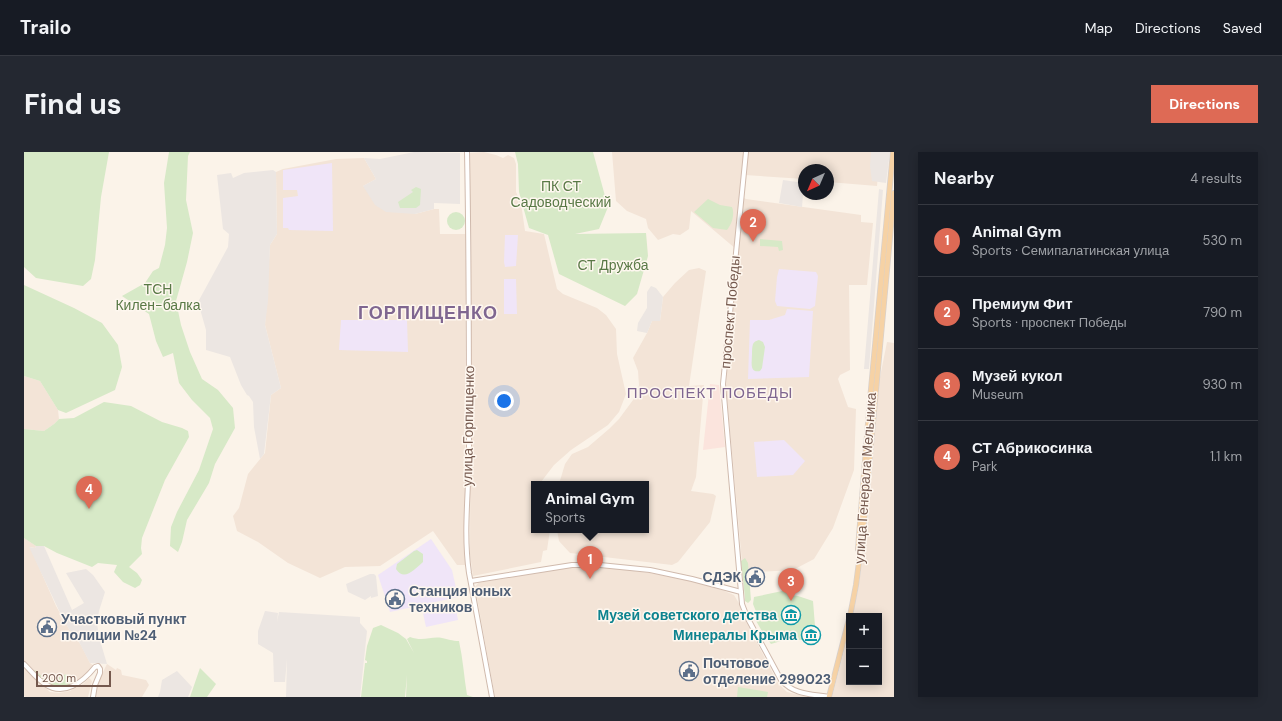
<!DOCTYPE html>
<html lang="en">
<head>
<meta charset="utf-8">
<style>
	body { margin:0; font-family:"DM Sans",sans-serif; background:#242831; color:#f1f3f6 }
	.controls { position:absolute; right:12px; bottom:12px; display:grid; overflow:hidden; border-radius:0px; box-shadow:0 2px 10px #0003 }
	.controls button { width:36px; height:36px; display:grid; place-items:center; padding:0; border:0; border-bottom:1px solid #363941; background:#171b24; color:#f1f3f6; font:20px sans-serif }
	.compass { position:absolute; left:774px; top:12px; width:36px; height:36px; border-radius:50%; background:#171b24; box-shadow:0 2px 10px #0003; rotate:224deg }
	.scale { position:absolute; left:12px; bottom:10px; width:75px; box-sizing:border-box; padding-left:4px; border:2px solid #75594e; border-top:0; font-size:11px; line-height:14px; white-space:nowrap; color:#75594e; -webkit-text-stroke:3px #fef7ef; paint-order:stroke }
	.you { position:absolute; left:480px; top:249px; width:14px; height:14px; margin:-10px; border:3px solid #fff; border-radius:50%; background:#1a73e8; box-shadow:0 0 0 6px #1a73e833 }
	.badge { display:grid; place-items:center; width:26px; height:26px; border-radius:50%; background:#de6a55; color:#fff; font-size:13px; font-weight:700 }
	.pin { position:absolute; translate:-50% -33px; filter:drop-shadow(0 1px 2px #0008) }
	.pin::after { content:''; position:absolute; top:21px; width:14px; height:12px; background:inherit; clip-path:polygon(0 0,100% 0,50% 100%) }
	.popup { position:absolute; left:507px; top:329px; width:118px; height:52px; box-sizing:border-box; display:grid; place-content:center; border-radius:0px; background:#171b24; filter:drop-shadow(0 1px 3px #0005); font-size:13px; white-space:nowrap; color:#9ea1a6 }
	.popup b { font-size:15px; color:#f1f3f6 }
	.popup::after { content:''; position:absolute; left:50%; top:100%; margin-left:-8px; border:8px solid transparent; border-top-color:#171b24 }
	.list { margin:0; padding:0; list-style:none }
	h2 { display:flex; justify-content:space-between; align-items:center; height:52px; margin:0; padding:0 16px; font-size:17px }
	h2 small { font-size:13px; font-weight:400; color:#9ea1a6 }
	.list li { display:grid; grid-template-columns:26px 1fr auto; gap:12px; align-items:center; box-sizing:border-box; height:72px; padding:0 16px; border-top:1px solid #363941 }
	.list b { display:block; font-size:15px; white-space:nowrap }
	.list p { margin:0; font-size:13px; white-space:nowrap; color:#9ea1a6 }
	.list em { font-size:13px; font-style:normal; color:#9ea1a6 }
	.map { position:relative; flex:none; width:870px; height:545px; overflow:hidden; border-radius:0px }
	header { display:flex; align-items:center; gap:24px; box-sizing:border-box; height:56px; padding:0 20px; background:#171b24; border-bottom:1px solid #363941 }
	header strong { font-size:19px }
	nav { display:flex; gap:22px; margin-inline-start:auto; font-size:14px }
	.intro { display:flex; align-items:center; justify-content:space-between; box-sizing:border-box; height:96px; padding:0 24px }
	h1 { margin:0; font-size:28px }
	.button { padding:10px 18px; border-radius:0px; background:#de6a55; color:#fff; font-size:14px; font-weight:700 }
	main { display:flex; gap:24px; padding:0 24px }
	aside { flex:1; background:#171b24; border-radius:0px; box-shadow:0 2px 10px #0003 }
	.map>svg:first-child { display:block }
</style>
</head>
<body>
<header>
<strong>Trailo</strong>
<nav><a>Map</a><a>Directions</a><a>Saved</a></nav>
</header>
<div class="intro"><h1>Find us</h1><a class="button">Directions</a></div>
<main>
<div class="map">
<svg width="870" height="545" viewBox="0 0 870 545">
	<rect width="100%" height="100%" fill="#fbf3e9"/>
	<!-- residential -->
	<g fill="#f3e4d7">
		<polygon points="460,0 472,3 479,6 484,3 490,6 492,12 492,40 497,51 501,79 520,82 533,137 539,142 573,156 582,163 592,177 593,202 602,242 595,260 584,273 547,298 530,313 517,330 517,332 510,332 510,378 526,378 523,398 519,399 517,410 449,424 446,402 447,79 444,1"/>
		<polygon points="588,0 856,0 853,34 804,30 804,18 780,18 780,27 721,23 718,45 722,47 837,63 837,70 849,71 843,133 825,133 826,218 816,223 814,227 824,255 832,257 830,318 809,376 790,407 769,418 719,421 702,235 712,97 667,59 665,77 656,83 649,82 634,88 624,76 622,67 603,59 592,49"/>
		<polygon points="340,6 352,27 339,34 391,62 410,57 415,57 416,82 442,82 441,413 433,413 409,379 356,414 321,415 296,426 264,411 234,390 213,379 209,364 215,356 224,322 241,301 247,243 257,236 241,173 246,93 253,82 252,20 259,17 312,7"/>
		<polygon points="675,116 682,119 665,234 680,233 672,325 667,339 689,342 692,344 686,370 654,410 648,413 546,401 535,389 533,378 622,378 622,332 535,332 541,312 548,302 564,295 585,277 595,267 612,244 615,233 614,219 609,206 623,181 628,169 636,169 639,145 651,131 665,118"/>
		<polygon points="863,190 870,191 870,545 808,545 825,480 825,530 855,530 855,464 828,464 834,437 843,380 855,230"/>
		<polygon points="0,224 16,229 34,258 35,267 30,272 20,279 0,277"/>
		<polygon points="0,386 12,394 11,396 6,395 32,454 45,477 57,493 66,511 71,515 50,535 43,538 28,537 0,512"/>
		<polygon points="549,415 578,415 626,421 667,429 698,438 710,443 716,453 720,466 754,531 763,540 784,545 471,545 451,435 454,431"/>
		<polygon points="83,512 92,518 93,516 97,518 98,523 122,528 125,533 118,545 71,545 72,534"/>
		<polygon points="0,516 26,540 35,541 46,539 59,532 65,526 68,529 64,545 2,545 0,544"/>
	</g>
	<!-- commercial -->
	<polygon fill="#fbe4dd" points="686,232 695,233 701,295 679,298"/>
	<!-- industrial -->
	<g fill="#ece6e2">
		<polygon points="390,0 436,1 436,52 410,51 410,57 391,62 362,60 351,53 339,34 352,27 340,6 356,7"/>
		<polygon points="847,0 866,0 862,31 848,29 846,14"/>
		<polygon points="249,18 252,20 253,82 246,93 244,149 241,173 257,236 247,243 240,302 236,307 230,275 229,250 225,244 223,243 217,233 206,205 182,198 182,178 174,150 204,95 205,82 199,77 193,23 207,21 209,26 220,21"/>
		<polygon points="759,28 780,31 778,55 755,51"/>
		<polygon points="855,37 859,38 845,217 840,217"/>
		<polygon points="627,134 632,136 639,145 636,169 628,169 623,181 613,179 614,171 623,156 623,140"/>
		<polygon points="12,394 20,394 48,458 60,451 42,421 62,417 69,423 81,440 75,459 73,471 75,485 83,512 66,511 54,488 45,477 39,467 5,395 11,396"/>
		<polygon points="346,422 350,422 352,424 354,444 347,446 347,444 341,448 324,440 322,432"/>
		<polygon points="241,459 254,461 253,470 255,460 336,465 336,471 343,479 336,545 262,545 263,507 261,530 250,530 249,501 234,492 234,479"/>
		<polygon points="153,519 168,535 164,545 134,545 136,540 138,528"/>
	</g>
	<!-- education -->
	<g fill="#f0e5f8">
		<polygon points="308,11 309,79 265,78 264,76 259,76 259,46 274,44 273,38 259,38 259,18"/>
		<polygon points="481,83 494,83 492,114 481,115 480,110"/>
		<polygon points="755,117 792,120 794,124 791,154 786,157 753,154 751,149 753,125"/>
		<polygon points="480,127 492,127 493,162 480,162"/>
		<polygon points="763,157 789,159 785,225 724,227 726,168 745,168 761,163"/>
		<polygon points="317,168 383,168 384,200 315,198"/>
		<polygon points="760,288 781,309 769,323 733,325 730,290"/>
		<polygon points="407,387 428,418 434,445 366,460 354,423"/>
		<polygon points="431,453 434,468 402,475 399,461"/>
	</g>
	<!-- green -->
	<g fill="#d7e9c7">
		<polygon points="0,0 85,0 77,45 71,108 67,127 59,134 12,126 0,115"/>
		<polygon points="145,0 166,0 164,4 162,48 169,81 163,110 152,149 157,173 166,200 178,227 194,238 209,256 211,276 191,312 185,331 163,368 158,390 154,400 146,394 147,375 153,360 175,318 189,277 186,266 168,248 155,231 149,201 139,205 132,189 125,162 98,144 121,131 129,119 135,116 141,93 143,76 140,31"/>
		<polygon points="491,0 569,0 584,55 575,77 551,82 622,81 624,104 613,142 601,154 535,122 524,83 505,76 495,40 494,12"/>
		<polygon points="392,35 397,37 396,53 392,56 376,56 374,50 389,40 387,38"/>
		<path d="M684,47L696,53L708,55C711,62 708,72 703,78L689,76L670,60Z"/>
		<circle cx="432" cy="69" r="9"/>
		<polygon points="736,87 758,89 759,98 755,99 754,95 736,94"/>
		<polygon points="0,133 50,156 78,171 94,193 98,215 91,238 42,261 34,258 16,229 0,224"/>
		<path d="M735,188L739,190L741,195L738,216L736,219C725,221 728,210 728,202C728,199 728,195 729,192C731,189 732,189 735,188Z"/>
		<polygon points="80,250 107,254 138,270 158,276 164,279 165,285 141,328 118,386 117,396 118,402 105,415 113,421 118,428 116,433 111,436 99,430 90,420 93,413 74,411 68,415 33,401 20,394 12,394 0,386 0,277 20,279 30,272 35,267 50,266"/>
		<path d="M393,398L399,402V410C391,417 380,430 372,417L373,412L390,399Z"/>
		<polygon points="721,406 724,411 727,448 724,451 721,449 721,446 717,409"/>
		<polygon points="763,438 766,443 774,444 789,449 791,474 788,489 757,486 757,489 747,492 744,488 743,488 731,467 733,462 729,452 730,445"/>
		<path d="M357,473L374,481L382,487L390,501L383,487L386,485C399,490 407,484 418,486C424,487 428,489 435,489C439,507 440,525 443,543L449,545H382L383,523L381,545H337L341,511H343V509L341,508L343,494L349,476Z"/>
		<polygon points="176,516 192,532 183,545 166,545"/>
		<path d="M11,518C22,529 28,530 42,522L49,529L50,532C46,534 44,534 40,535C27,536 19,528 10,519Z"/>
		<polygon points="714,535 744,540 743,545 713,545"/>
	</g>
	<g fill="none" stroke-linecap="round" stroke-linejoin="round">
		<!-- secondary casing -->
		<g stroke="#d0baad" stroke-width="6">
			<g id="secondary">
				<path d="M443,0C445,99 445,198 445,297C445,338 439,380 445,421L468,545"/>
				<path d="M722,0L699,232L718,452L723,465L757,528C770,543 787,542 805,545"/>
				<polyline points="447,429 548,413 576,413 626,418 668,427 717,440"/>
				<path d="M0,512C7,519 13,527 21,532C40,545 59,530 71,515L74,514L76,517V521L71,533L69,545"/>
			</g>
		</g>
		<!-- primary casing -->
		<g stroke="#d8d1cd" stroke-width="6">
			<g id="primary">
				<polyline points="834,397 845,259 869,0"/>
				<polyline points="826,464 832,433 839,380 870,41"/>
				<polyline points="805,545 825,467"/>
			</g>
		</g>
		<!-- secondary -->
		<use href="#secondary" stroke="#fff" stroke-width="4"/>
		<!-- primary -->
		<use href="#primary" stroke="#f6d2a5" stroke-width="4.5"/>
	</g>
	<!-- icons -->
	<defs>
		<g id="civic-ring" transform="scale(1)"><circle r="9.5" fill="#fef7ef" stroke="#5c6f8a" stroke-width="1.5"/><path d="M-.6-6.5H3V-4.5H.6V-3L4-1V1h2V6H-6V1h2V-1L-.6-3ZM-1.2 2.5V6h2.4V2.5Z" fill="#5c6f8a"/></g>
		<g id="museum-ring" transform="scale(1)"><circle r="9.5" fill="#fef7ef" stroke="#0f9aa8" stroke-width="1.5"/><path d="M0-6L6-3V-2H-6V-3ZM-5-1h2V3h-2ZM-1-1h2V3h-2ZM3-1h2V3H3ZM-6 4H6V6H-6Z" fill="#0f9aa8"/></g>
	</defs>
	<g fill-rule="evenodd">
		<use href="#civic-ring" x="731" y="425"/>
		<use href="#civic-ring" x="371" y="447"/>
		<use href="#museum-ring" x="767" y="463"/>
		<use href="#civic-ring" x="23" y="475"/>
		<use href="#museum-ring" x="787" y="483"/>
		<use href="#civic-ring" x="665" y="519"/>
	</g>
	<g text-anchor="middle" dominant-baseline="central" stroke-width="3" stroke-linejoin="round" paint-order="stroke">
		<!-- park labels -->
		<g font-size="14" fill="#597946" stroke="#fef7ef">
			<text x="537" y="34">ПК СТ<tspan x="537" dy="16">Садоводческий</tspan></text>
			<text x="589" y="113">СТ Дружба</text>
			<text x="134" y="137">ТСН<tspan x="134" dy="16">Килен-балка</tspan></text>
		</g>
		<!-- street labels -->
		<g font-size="14" fill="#75594e" stroke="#fef7ef">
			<text transform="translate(706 160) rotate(-85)">проспект Победы</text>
			<text transform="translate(444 274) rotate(-89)">улица Горпищенко</text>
			<text transform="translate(841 326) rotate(-86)">улица Генерала Мельника</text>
		</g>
		<!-- service labels -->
		<g font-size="14" font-weight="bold" fill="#4e5e75" stroke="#fef7ef" text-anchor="start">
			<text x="717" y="425" text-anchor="end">СДЭК</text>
			<text x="385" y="439">Станция юных<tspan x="385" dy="16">техников</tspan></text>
			<text x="37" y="467">Участковый пункт<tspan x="37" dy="16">полиции №24</tspan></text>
			<text x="679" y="511">Почтовое<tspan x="679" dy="16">отделение 299023</tspan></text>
		</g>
		<!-- culture labels -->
		<g font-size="14" font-weight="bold" fill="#0d838f" stroke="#fef7ef" text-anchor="end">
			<text x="753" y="463">Музей советского детства</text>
			<text x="773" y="483">Минералы Крыма</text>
		</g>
		<!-- neighbourhood labels -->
		<g font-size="15" letter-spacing="1" fill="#7f6690" stroke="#fef7ef">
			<text x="686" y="241">ПРОСПЕКТ ПОБЕДЫ</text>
		</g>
		<!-- district labels -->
		<g font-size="18" font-weight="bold" letter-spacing="1" fill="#7f6690" stroke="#fef7ef">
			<text x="404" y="161">ГОРПИЩЕНКО</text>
		</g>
	</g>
</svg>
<div class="controls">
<button>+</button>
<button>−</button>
</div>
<svg class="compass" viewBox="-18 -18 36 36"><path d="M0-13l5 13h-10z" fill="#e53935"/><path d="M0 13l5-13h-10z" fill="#9ea1a6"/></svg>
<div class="scale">200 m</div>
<div class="you"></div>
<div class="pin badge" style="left:566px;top:427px">1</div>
<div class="popup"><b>Animal Gym</b>Sports</div>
<div class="pin badge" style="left:729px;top:90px">2</div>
<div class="pin badge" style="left:767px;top:449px">3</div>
<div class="pin badge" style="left:65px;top:357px">4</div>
</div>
<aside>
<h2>Nearby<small>4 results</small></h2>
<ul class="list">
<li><span class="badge">1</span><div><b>Animal Gym</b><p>Sports · Семипалатинская улица</p></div><em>530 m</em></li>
<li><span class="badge">2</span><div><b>Премиум Фит</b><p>Sports · проспект Победы</p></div><em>790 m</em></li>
<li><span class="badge">3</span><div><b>Музей кукол</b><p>Museum</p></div><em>930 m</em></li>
<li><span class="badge">4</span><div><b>СТ Абрикосинка</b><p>Park</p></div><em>1.1 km</em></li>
</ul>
</aside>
</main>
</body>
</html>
